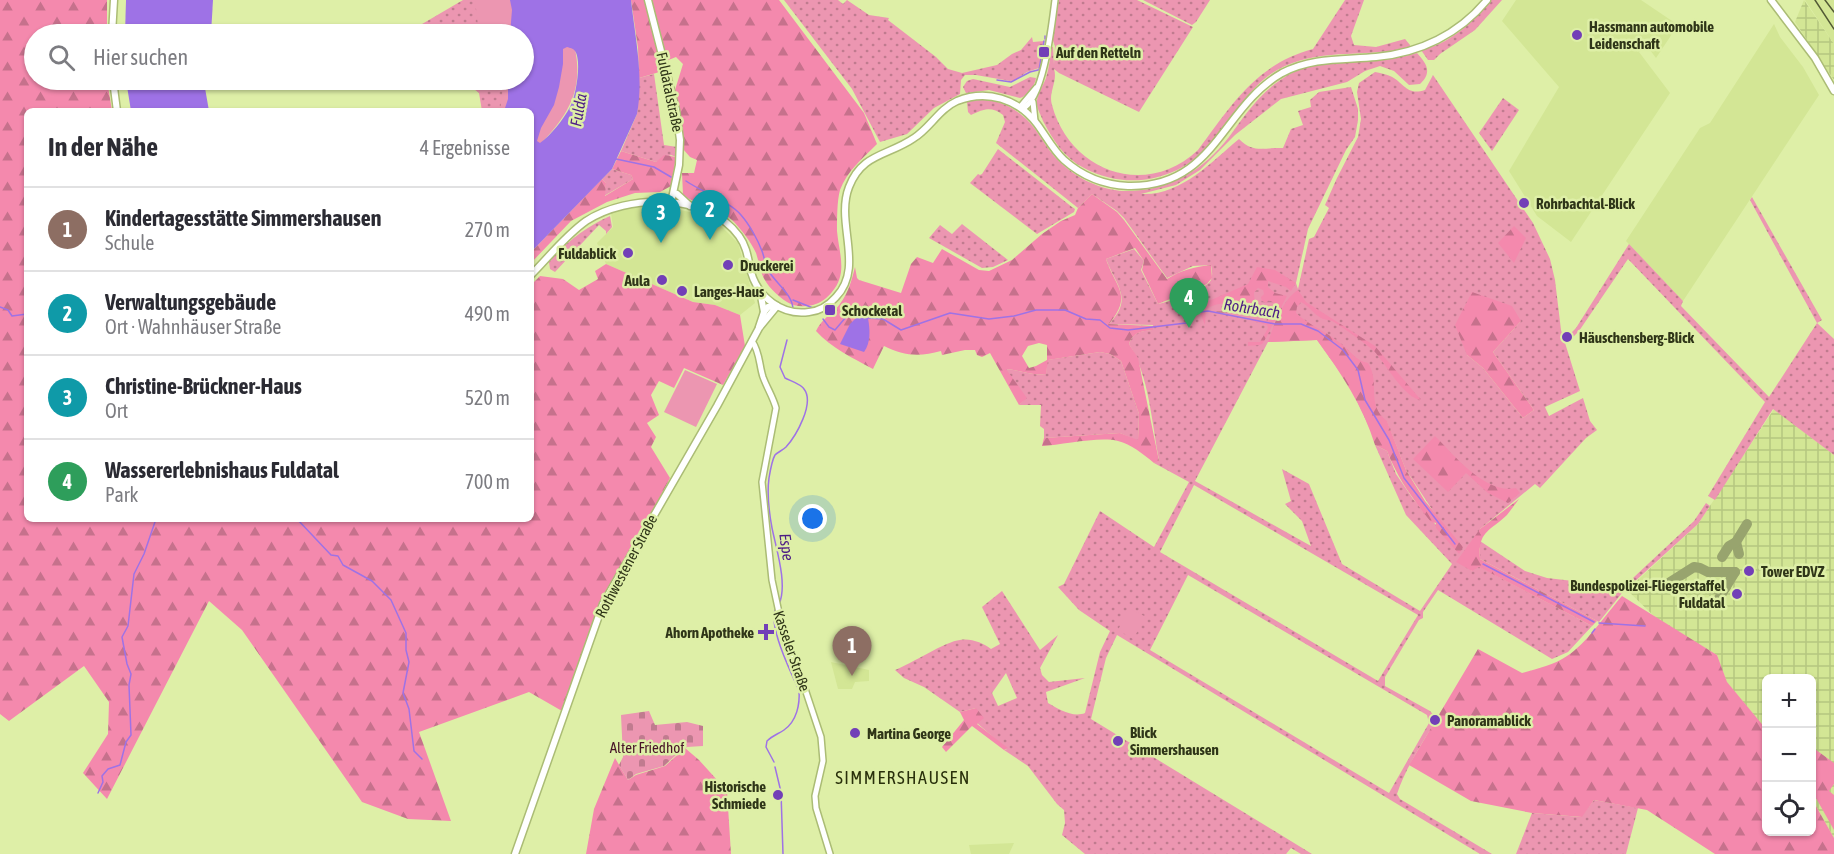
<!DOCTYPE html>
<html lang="de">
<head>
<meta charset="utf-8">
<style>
	body { margin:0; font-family:"Asap Condensed",sans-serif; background:#f7f7f7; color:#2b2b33 }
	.controls { position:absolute; right:18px; bottom:18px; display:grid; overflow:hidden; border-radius:9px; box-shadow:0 2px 4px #0004 }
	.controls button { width:54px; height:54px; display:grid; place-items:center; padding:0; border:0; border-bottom:2px solid #e1e1e2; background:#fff; color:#2b2b33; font:30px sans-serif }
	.you { position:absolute; left:813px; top:519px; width:21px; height:21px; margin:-15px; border:4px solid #fff; border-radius:50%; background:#1a73e8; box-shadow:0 0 0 9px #1a73e833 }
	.badge { display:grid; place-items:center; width:39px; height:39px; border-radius:50%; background:#723fb7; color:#fff; font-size:20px; font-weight:700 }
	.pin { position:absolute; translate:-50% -50px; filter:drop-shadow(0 2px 3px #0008) }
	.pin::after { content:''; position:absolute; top:32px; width:21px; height:18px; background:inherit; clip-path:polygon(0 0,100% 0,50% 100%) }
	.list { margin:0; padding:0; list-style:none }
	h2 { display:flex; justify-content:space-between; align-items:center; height:78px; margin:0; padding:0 24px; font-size:26px }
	h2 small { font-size:20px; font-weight:400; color:#7c7c81 }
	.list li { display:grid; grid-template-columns:39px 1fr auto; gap:18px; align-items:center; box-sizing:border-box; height:84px; padding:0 24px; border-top:2px solid #e1e1e2 }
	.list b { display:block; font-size:22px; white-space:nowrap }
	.list p { margin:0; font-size:20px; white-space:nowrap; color:#7c7c81 }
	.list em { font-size:20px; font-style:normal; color:#7c7c81 }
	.icon { flex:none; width:33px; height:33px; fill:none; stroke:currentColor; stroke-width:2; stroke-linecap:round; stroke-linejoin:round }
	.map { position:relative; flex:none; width:1834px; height:854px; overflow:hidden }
	.search { position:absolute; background:#fff; box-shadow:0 2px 4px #0004; left:24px; top:24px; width:510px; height:66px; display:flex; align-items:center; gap:15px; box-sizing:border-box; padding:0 21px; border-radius:33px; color:#7c7c81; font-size:22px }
	.panel { position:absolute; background:#fff; box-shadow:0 2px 4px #0004; left:24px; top:108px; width:510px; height:414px; border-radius:9px }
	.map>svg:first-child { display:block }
</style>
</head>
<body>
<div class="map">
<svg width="1834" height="854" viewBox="0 0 1834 854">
	<defs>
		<pattern id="industrial-grid" width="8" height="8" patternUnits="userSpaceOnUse" patternTransform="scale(1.5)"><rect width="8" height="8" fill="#d3e695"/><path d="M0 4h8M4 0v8" fill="none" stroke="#b5c680"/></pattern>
		<pattern id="grass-dots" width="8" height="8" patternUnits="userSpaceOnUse" patternTransform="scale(1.5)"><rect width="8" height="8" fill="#ec96b1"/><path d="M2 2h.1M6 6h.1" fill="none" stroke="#c07b8f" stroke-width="1.8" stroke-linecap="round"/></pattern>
		<pattern id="forest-firs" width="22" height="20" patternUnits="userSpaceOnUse" patternTransform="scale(1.5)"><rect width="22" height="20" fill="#f489ad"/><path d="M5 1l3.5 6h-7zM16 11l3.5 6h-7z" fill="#c6718c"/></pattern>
		<pattern id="wetland-marsh" width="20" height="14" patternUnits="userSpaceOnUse" patternTransform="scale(1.5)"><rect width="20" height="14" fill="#ec96b1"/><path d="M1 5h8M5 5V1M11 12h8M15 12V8" fill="none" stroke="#c07b8f"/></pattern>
		<pattern id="cemetery-stones" width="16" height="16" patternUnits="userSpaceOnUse" patternTransform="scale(1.5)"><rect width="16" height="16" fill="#ec96b1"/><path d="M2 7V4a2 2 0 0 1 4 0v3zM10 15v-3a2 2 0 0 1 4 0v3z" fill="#c07b8f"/></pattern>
	</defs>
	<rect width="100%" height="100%" fill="#deefa7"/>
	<!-- built -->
	<g fill="#d3e695">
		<polygon points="1516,0 1641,0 1678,25 1656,58 1647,46 1639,52 1670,93 1571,242 1537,216 1509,171 1559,87 1502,21"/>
		<polygon points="1805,0 1834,0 1834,44"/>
		<polygon points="1774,24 1780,37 1803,67 1819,95 1683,301 1626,241 1700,128 1710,123"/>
		<polygon points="637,207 672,208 698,214 721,226 738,243 755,303 740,315 715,305 693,302 606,264 597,243 613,227 611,213"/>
		<polygon points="831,662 869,670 869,681 855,682 852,689 838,689"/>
		<polygon points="1014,843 1009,854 971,854 969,845"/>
	</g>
	<!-- industrial -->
	<g fill="url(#industrial-grid)">
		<polygon points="1804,0 1834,44 1834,80 1795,22"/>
		<polygon points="1774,409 1834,455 1834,838 1812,799 1812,678 1766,678 1766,729 1727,683 1717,655 1658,620 1627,590 1698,524"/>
	</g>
	<!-- grass -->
	<g fill="url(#grass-dots)" fill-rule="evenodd">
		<polygon points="463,0 510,0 510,34 456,34 455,33 452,34 415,34 414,32 405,34"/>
		<polygon points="784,0 838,0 843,4 847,0 869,15 889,18 888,20 936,57 948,69 962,73 997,65 1012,54 1021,50 1032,37 1033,42 1044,41 1039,68 1027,72 1015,80 1010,81 976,75 965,75 961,80 960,94 934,108 907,134 880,142 852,89"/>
		<path d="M1059,0H1137L1193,27L1139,112L1059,73L1054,69C1058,81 1048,93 1052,105C1070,172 1146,199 1198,150C1231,106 1256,64 1313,49L1345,0H1364L1351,36L1354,45L1376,47L1405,39L1410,45V47C1369,58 1325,48 1285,66C1251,81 1236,114 1214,141C1181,180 1129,192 1084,168C1064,158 1053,140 1043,121C1041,115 1037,109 1037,104C1036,96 1043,86 1046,78C1049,68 1050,58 1052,47H1053L1054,64L1055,46L1052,38Z"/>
		<polygon points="1143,0 1210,0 1196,22 1192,25"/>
		<path d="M1490,0H1502L1475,30L1440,54L1434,60H1428L1421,50C1449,44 1473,23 1490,0Z"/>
		<path d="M1417,53C1426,63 1433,72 1420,84L1409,85L1394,71L1380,66L1365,71L1347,82L1281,99L1235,135L1200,170L1176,185L1141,194C1181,196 1211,162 1239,139C1254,154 1264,147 1283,148L1291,129L1303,125L1298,111L1311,107L1310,100L1319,92L1351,87L1358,109V120L1355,137L1346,150L1308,229L1296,283L1298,289L1309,239L1314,237L1329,208L1325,205L1337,178L1358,137L1361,119L1357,92L1359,83L1375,72C1380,73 1386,74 1390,76C1405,83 1406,96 1425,90L1433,75L1533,223L1550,259L1555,280L1561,330L1580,391L1545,407L1549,416L1583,398L1590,421L1597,430L1586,438L1540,488L1535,484L1480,529L1471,571L1478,566L1592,626L1568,652L1552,659L1438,590L1423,612V618L1419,620L1385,677V686L1430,711L1437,719C1422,743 1406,767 1397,794L1400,799L1492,854H1480L1117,635L1106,658L1091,719L1312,854H1301L1291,848L1286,854H1085L1062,835L1065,823L1064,810L1057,804L1028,766L1004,750L1007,749L977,723L976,708L960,712L924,687L904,678L895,670C911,664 946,641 960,640C971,638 983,643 991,649L1000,644L982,607L1002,591L1040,650L1058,635L1040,668L1042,675L1049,682L1085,678L1046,692L1048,703C1058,709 1073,718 1085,713L1100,652L1110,631L1079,610L1058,587L1064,584L1100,511L1154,547L1189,482L1154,463L1159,460C1152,424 1149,375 1129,344C1133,332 1141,331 1152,330L1153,325L1109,324C1134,298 1116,286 1106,259L1134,249L1144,261L1141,270L1158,304C1169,302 1207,289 1211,280C1213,275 1212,270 1211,265L1193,266L1167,278L1124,218L1117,211L1092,194L1078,208L996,143L1005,122L1003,115C991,106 984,109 971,115L968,112L967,102C993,94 1019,108 1035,129C1043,140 1049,152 1059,161C1076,178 1100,190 1124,191C1167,192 1203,171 1229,137C1247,112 1263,88 1292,73C1318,60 1344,62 1372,61C1387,60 1402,57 1417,53ZM1521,321L1493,352L1534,410L1523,418L1483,368L1467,355ZM1317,340L1350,386L1371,431L1387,422L1406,470L1439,520L1437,526L1413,499L1396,474L1387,451L1375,445L1406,515L1452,564L1420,611L1342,564L1309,484L1282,469L1291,501L1285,504L1302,521L1311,546L1195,481L1268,342ZM1194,485L1418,615L1378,681L1160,552ZM1188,575L1427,715L1429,723L1389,793L1150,650ZM1006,673L1017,698L998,706L992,693Z"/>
		<polygon points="654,74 664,145 677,147 676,157 671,155 656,162 621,151 637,114 639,78"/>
		<path d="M1030,77L1036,78C1035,86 1027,96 1020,98L989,90L966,93L963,87L967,81L973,79L1010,87Z"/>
		<polygon points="468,80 508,80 504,111 482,111 479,93 469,85"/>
		<polygon points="1503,98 1519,110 1492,151 1479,133"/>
		<polygon points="998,149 1072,207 1075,209 1074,212 1037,234 970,183 978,174 980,175 982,174"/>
		<polygon points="612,169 631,175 633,179 604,196 606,183 602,179"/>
		<polygon points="1752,197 1822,320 1817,323 1834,339 1834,455 1773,409 1715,500 1708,496 1765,402 1628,259 1579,331 1572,338 1570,334 1576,328 1629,244 1683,301 1681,306 1769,397 1817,323 1750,200"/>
		<path d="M610,216L612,227L606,234V231L599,225L555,272L550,269L549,262C566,242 586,227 610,216Z"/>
		<polygon points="962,224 1008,260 993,267 982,268 929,238 940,225 952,234"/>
		<path d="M1100,352L1110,354L1121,361L1139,414L1138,441L1120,433L1044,438V429L1040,426L1041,405H1019L1026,398L1005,369C1020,370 1031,376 1046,374L1047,360Z"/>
		<polygon points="1706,503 1710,506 1698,524 1622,593 1599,622 1480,559 1480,541 1525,571 1547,578 1582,582 1618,592 1694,521"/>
		<polygon points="1594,800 1638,808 1626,854 1516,854 1532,813 1581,817"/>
	</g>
	<!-- forest -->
	<g fill="url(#forest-firs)" fill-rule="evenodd">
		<polygon points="0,0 107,0 107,34 34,34 34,80 107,80 112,111 27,111 27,519 531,519 531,285 540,276 563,279 579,290 598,279 595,271 606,264 693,302 715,305 740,315 745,346 723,385 684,368 674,388 659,381 651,395 659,415 647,423 656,437 651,447 670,478 607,597 562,711 529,692 419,732 451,821 408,819 362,802 242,630 209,601 107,799 83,773 108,734 109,702 84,666 9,721 0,714"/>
		<path d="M631,0H779L864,113L877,144C863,158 847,171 840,190C837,201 837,219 837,231C839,253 848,274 832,292C827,298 821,303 813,305C804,307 795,307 787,302C776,295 764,283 761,271C759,265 758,259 756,253C751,242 741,229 732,220C718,207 698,206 683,195L682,173H694L697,160L690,157L683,149L679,110L675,90L683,64L676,57L666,61L663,71L639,78L638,48Z"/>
		<polygon points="621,151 656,162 664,155 676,157 671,186 660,192 635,193 607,202 571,221 531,263 531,252 602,179 606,183 605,196 633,179 631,175 612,169"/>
		<path d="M1092,194L1117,212L1124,220L1167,279C1181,270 1194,267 1211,265L1212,278L1207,284L1158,304L1142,270L1144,261L1135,248L1106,259C1116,289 1133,294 1109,324L1153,326V330C1142,331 1133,332 1129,344L1138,358L1159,461L1154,463C1143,454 1131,444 1118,441C1100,436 1062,445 1042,446L1044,438L1120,433L1138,440L1139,414L1121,361L1110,354L1100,352L1048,360L1046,374C1031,376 1020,370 1006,369L1027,398L1019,405L990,353L982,357L977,355L975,350H965L942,355L941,351C920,357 903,356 884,346L873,369C853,358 831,348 816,331C821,321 827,317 835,310C847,297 851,283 855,267L857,278L859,280L901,293L911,264L917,257L933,263L942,249L979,270L989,271L1012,260L1042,234L1061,221L1075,215L1078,208ZM1039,343L1047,345V360L1036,366L1029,368L1022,356L1028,346Z"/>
		<polygon points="1514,226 1526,238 1514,263 1498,243"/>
		<path d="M1257,267L1275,270L1296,283L1291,291L1286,287L1268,281V287L1275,293L1287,296C1283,303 1265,342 1262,344C1259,346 1252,345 1248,346V342H1260L1268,328L1267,325L1249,320L1250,318L1260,320L1266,303L1262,301L1258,288L1254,293L1255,300L1250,305L1243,300L1215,305L1206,309L1205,325L1197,306L1248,284Z"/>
		<path d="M1298,290L1306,302L1375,346L1421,400C1405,399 1385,363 1374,351C1369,346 1338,324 1332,321C1329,320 1326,320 1323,319C1314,315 1309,306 1301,302L1297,307L1296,313C1311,327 1333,334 1348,350C1355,356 1358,361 1368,363C1381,383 1365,404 1387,421L1406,470L1425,501L1463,547L1459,554L1436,528V523L1431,522C1412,498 1398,479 1387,451L1375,445C1363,406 1341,373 1317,340L1268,342C1274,325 1282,300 1298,290Z"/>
		<polygon points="1472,292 1512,306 1521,321 1493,352 1534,410 1523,418 1483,368 1467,355 1455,325"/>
		<path d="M1435,436C1454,455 1486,495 1516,488L1520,493L1508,503L1488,493L1466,473L1448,492L1413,459Z"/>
		<path d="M1519,499C1515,504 1511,510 1507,515C1489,532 1478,531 1480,559L1597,621L1592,626L1479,567L1472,571L1456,562L1480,529Z"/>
		<path d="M1622,596L1717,655L1727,682L1766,729V832H1812V799L1834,838V854H1715L1647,810L1594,800L1582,817L1532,813L1471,801L1409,765L1478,649L1522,673C1536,669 1554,665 1567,656C1585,645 1607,613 1622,596Z"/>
		<polygon points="976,708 984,718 977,724 1008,748 1004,750 972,726 946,752 942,747 964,720 960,712"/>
		<polygon points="1812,747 1834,763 1834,784 1829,791 1834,795 1834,830 1812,791"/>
		<polygon points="685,748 699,760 727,791 731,854 586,854 594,809 615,758 628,780 636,775 665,766"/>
	</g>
	<!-- wetland -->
	<polygon fill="url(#wetland-marsh)" points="1258,288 1263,290 1264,294 1260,298 1262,301 1266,303 1269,300 1274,303 1275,311 1267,321 1233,317 1233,315 1227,312 1224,316 1205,313 1206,309 1215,305 1243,300 1250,304 1255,300 1254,293"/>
	<!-- cemetery -->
	<polygon fill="url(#cemetery-stones)" points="649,711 655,725 687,722 703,726 703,746 687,747 676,755 664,766 636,774 628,780 619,765 623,757 621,715"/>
	<!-- park -->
	<g fill="#ec96b1">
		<path d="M475,0H523L575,49C585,97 562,122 531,154V111H500L503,88L479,93V80H524V34H479Z"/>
		<polygon points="685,370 717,384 696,427 664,412"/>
		<polygon points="1129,608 1146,617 1133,639 1118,630"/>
	</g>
	<!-- water -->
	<g fill="#9e72e6" fill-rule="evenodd">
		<polygon points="126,0 213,0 211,34 125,34"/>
		<path d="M510,0H631C635,37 644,76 637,114L612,169L531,252V111H504L508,99V80H524V34H510L512,10ZM567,47C570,48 573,48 575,51C582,61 576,96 570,107C563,120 552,134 540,143L537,141L541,128L554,105L559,87L563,64V49Z"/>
		<polygon points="126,80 207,80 205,88 209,111 131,111"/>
		<path d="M858,316L868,318C870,330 871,342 864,352L840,344L850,324Z"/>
	</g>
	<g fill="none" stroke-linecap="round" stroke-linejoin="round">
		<!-- stream -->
		<g stroke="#9e72e6" stroke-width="1.5">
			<polyline points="1045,39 1045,36"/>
			<polyline points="1039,70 1044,41"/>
			<polyline points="997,80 1011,82 1030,72 1038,70"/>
			<polyline points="616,159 654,167 671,177"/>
			<path d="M686,181C702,192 729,201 741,215C749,224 758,240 762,251C765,259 765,266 770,273C777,284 794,296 793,311"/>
			<polyline points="793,300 813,308"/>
			<polyline points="0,307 8,310 12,316 27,314"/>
			<polyline points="868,318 883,319 901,330 950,313 989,319 1014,316 1036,310 1065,310 1086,319 1100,320 1110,328 1128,330 1186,323 1194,313 1208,311 1275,324 1301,324 1318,331 1343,350 1358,370 1365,400 1389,440 1404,478 1455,544"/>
			<polyline points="823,319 829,327 835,330 846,317 858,316"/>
			<polyline points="297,519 331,555 338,556 343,565 372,581 391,600 406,633 406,650 409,662 403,693 409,709 414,751 422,759"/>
			<polyline points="1483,564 1594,622"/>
			<path d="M779,604C788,585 776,548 772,528C769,512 767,493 769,478C770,472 772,460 775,455C778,452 783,450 786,447C796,436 815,403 804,389C801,384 791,381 785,378L780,367L787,340"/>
			<polyline points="1599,623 1645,626"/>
			<polyline points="1592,633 1595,629"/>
			<path d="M774,762L766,747L767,741C772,736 778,734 784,730C797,721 800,704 799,690C791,673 767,624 776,608"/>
			<polyline points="775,767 781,792 783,854"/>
			<polyline points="98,793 103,782 102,776 108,769 120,765 126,742 131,735 129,685 131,674 127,664 122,637 128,626 134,574 144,554 156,519"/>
		</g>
		<!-- taxiway -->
		<g stroke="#98a46e" stroke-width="10">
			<polyline points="1736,542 1739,554"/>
			<polyline points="1722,557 1729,546 1736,542 1747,524"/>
			<polyline points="1664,586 1694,567 1700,568 1708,572 1735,572"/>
			<polyline points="1704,588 1721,589 1726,587"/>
			<polyline points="1694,604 1716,603 1735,572"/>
		</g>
		<!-- minor casing -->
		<g stroke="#abbc75" stroke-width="8">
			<g id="minor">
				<polyline points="1033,102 1035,121"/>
				<polyline points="1020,107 1036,88"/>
				<path d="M1022,109C1044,100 1052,23 1055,0"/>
				<path d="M752,341C760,352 759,365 763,377C767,388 773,397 776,408L762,482L772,580L784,636L805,689L821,737L823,761L815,796L816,808L830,854"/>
			</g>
		</g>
		<!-- major casing -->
		<g stroke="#abbc75" stroke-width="9">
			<g id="major">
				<polyline points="648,0 676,110 680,140 679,165 671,203"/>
				<polyline points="1771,0 1815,58 1834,91"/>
				<polyline points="112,34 114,0"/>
				<polyline points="113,80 117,111"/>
				<polyline points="677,194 690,206"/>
				<path d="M531,275C549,257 565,236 586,221C627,194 707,192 739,236C747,247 748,259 751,272C758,297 782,316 809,312C820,311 829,305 836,297C865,267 835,223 849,187C862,153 888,156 914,138C930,128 939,109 957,101C987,89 1018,99 1037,124C1046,136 1053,150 1064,160C1082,176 1105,185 1128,186C1215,188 1221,108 1282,73C1312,57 1344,60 1376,57C1420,53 1459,34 1487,0"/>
				<polyline points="760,291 764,312"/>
				<polyline points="759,327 764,312 768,307 777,306"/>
				<polyline points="515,854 603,604 717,406 759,328 777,306"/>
			</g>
		</g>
		<!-- minor -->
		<use href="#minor" stroke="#fff" stroke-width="5"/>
		<!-- major -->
		<use href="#major" stroke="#fff" stroke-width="6"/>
		<!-- rail -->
		<g stroke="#525a35" stroke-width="1.5">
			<polyline points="1815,0 1834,29"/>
			<polyline points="1825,0 1834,12"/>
		</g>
	</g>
	<!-- markers -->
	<g fill="#723fb7" stroke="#deefa7" stroke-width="2">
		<circle cx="1577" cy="35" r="6"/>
		<rect x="1038" y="46" width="12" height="12" rx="3"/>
		<circle cx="1524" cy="203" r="6"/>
		<circle cx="628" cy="253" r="6"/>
		<circle cx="728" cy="265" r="6"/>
		<circle cx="662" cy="280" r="6"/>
		<circle cx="682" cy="291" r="6"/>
		<rect x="824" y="304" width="12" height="12" rx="3"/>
		<circle cx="1567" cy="337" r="6"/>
		<circle cx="1749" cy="571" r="6"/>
		<circle cx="1737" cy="594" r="6"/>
		<path d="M763 623h6v6h6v6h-6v6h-6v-6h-6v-6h6z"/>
		<circle cx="1435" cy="720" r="6"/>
		<circle cx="855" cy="733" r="6"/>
		<circle cx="1118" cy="741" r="6"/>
		<circle cx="778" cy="795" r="6"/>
	</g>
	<g text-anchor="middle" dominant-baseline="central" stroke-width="5" stroke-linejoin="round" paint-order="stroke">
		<!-- poi labels -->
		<g font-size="15" font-weight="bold" fill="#2f3518" stroke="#deefa7" text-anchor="start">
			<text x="1589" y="26">Hassmann automobile<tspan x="1589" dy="17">Leidenschaft</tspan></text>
			<text x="1056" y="52">Auf den Retteln</text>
			<text x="1536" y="203">Rohrbachtal-Blick</text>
			<text x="616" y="253" text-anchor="end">Fuldablick</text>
			<text x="740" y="265">Druckerei</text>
			<text x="650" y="280" text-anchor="end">Aula</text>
			<text x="694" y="291">Langes-Haus</text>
			<text x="842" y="310">Schocketal</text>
			<text x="1579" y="337">Häuschensberg-Blick</text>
			<text x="1761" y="571">Tower EDVZ</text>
			<text x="1725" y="585" text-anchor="end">Bundespolizei-Fliegerstaffel<tspan x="1725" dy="17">Fuldatal</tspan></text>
			<text x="754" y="632" text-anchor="end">Ahorn Apotheke</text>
			<text x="1447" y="720">Panoramablick</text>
			<text x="1130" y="732">Blick<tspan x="1130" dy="17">Simmershausen</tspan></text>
			<text x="867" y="733">Martina George</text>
			<text x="766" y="786" text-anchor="end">Historische<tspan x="766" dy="17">Schmiede</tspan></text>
		</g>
		<!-- street labels -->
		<g font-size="15" fill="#2f3518" stroke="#deefa7">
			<text transform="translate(670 92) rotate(78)">Fuldatalstraße</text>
			<text transform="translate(626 566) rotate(-62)">Rothwestener Straße</text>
			<text transform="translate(792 651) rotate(71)">Kasseler Straße</text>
		</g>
		<!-- park labels -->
		<g font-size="15" fill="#471428" stroke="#deefa7">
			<text x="647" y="747">Alter Friedhof</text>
		</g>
		<!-- water labels -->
		<g font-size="16" font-style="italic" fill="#4d1d85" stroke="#deefa7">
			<text transform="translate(578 110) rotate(-80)">Fulda</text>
			<text transform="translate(1252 308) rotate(9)">Rohrbach</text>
			<text transform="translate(787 547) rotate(82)">Espe</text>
		</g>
		<!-- quarter labels -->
		<g font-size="18" letter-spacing="1.5" fill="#29300b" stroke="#deefa7">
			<text x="903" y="777">SIMMERSHAUSEN</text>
		</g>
	</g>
</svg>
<div class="controls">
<button>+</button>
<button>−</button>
<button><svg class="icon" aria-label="locate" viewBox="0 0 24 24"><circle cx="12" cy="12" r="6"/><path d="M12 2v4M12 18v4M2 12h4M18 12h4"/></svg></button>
</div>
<div class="you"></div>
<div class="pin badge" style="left:852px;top:676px;background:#8d6e63">1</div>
<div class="pin badge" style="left:710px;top:240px;background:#0f9aa8">2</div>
<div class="pin badge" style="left:661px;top:243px;background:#0f9aa8">3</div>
<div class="pin badge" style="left:1189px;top:328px;background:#2e9e5b">4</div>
<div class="search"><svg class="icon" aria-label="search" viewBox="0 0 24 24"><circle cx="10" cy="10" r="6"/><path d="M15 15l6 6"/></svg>Hier suchen</div>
<section class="panel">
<h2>In der Nähe<small>4 Ergebnisse</small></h2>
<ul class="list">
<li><span class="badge" style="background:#8d6e63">1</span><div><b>Kindertagesstätte Simmershausen</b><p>Schule</p></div><em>270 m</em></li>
<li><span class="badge" style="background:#0f9aa8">2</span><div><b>Verwaltungsgebäude</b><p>Ort · Wahnhäuser Straße</p></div><em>490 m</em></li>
<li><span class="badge" style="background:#0f9aa8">3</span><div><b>Christine-Brückner-Haus</b><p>Ort</p></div><em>520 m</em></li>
<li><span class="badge" style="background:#2e9e5b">4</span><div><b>Wassererlebnishaus Fuldatal</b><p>Park</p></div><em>700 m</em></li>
</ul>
</section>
</div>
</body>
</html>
